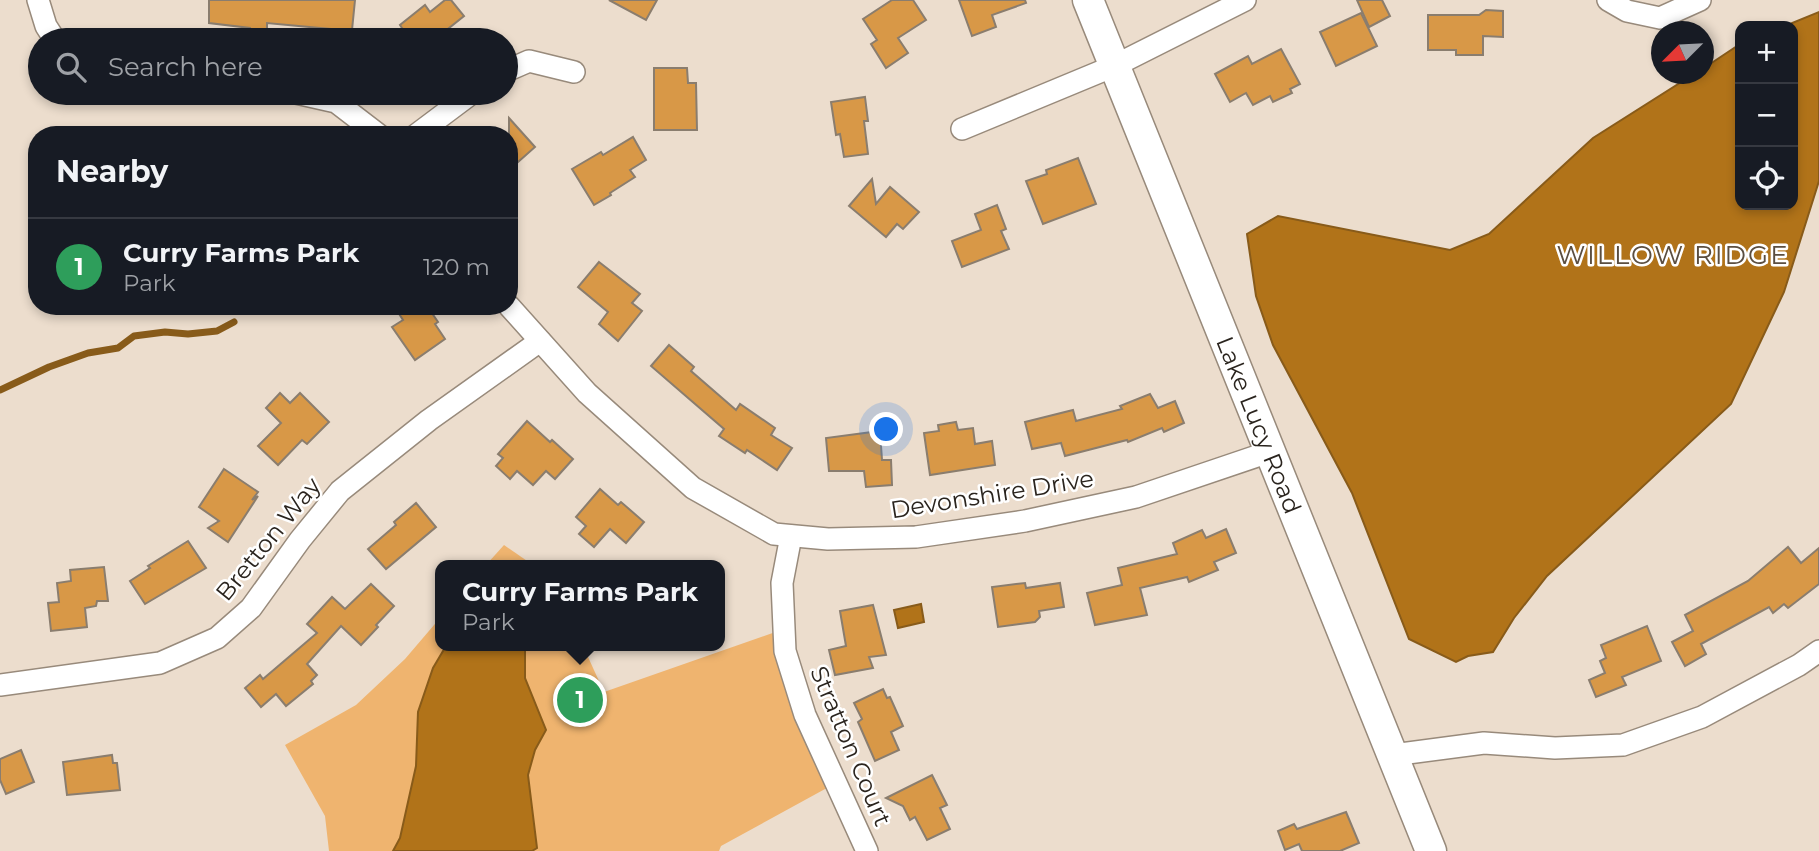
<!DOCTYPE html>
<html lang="en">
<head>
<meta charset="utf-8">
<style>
	body { margin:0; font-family:Montserrat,sans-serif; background:#242831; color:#f1f3f6 }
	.controls { position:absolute; right:21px; top:21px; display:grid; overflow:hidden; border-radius:14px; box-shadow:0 4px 10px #0003 }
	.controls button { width:63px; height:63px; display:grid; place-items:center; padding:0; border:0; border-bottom:2px solid #363941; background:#171b24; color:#f1f3f6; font:35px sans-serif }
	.compass { position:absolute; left:1651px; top:21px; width:63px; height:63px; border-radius:50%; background:#171b24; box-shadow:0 4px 10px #0003; rotate:246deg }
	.you { position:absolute; left:887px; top:430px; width:24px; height:24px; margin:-18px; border:5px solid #fff; border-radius:50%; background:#1a73e8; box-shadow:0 0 0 10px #1a73e833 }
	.badge { display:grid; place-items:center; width:46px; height:46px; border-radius:50%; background:#0f766e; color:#fff; font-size:23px; font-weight:700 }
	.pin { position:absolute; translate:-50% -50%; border:4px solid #fff; box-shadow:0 2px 7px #0006 }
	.popup { position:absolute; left:435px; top:560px; width:290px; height:91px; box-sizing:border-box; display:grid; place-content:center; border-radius:14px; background:#171b24; filter:drop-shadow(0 2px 5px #0005); font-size:23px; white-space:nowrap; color:#9ea1a6 }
	.popup b { font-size:26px; color:#f1f3f6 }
	.popup::after { content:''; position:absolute; left:50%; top:100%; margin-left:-14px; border:14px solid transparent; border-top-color:#171b24 }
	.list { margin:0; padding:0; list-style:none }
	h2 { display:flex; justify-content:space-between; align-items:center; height:91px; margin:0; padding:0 28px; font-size:30px }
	h2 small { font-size:23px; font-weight:400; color:#9ea1a6 }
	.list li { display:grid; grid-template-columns:46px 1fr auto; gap:21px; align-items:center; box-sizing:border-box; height:98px; padding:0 28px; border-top:2px solid #363941 }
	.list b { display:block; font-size:26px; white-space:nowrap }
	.list p { margin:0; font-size:23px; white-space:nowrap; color:#9ea1a6 }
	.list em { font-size:23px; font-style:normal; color:#9ea1a6 }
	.icon { flex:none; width:38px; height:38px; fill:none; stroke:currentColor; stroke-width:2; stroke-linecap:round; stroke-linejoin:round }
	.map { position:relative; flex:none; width:1819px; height:851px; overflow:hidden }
	.search { position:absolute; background:#171b24; box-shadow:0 4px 10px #0003; left:28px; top:28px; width:490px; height:77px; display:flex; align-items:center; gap:18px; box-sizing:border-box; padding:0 24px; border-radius:38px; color:#9ea1a6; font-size:26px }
	.panel { position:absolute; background:#171b24; box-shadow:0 4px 10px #0003; left:28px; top:126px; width:490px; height:189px; border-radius:28px }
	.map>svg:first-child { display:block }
</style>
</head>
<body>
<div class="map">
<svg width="1819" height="851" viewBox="0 0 1819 851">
	<rect width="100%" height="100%" fill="#ecddcd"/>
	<!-- green -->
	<g fill="#efb46f">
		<polygon points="504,545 533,565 486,565"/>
		<polygon points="440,618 440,646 583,646 604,692 784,629 836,783 721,846 719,851 329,851 325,816 285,745 356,705 405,659"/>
	</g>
	<!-- water -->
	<g fill="#b17319" stroke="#885b1a" stroke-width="2">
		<polygon points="1819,12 1819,181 1784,292 1731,404 1547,576 1514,618 1493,652 1468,656 1456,662 1409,639 1352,493 1273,345 1256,296 1247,234 1278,216 1450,250 1489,234 1593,138 1694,74 1703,74 1704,68 1740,44 1740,205 1793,205 1793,26 1785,26"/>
		<polygon points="921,604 924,622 898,628 894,610"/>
		<polygon points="446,646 525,646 525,678 546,730 535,750 528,775 537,848 532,851 393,851 400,838 416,766 418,712 433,668"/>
	</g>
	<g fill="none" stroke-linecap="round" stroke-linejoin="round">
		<!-- stream -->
		<polyline stroke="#885b1a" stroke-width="7" points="0,390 49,367 88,353 118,348 134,336 165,332 188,334 217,331 234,322"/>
	</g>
	<!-- building -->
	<g fill="#d89847" stroke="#8a7d6e" stroke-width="2">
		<polygon points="209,0 355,0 351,40 328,40 330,29 267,23 267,32 251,32 250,28 209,23"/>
		<polygon points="445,0 451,0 464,16 434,40 410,40 400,25 425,5 430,12"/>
		<polygon points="609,0 657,0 646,20"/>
		<polygon points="892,0 913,0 926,20 898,38 908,53 886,68 871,44 877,40 863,19"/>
		<polygon points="959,0 1025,0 1026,3 992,15 996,27 972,36"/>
		<polygon points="1357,0 1382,0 1390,16 1369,27"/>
		<polygon points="1486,10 1503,11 1503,37 1483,36 1483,55 1456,55 1456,50 1428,50 1428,15 1479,15"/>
		<polygon points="1361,13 1377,46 1336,66 1320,32"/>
		<polygon points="1281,49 1300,84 1290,89 1292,93 1273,102 1270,96 1253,105 1246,93 1230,102 1215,74 1248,56 1252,64"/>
		<polygon points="654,68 687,68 688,83 696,83 697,130 654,130"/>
		<polygon points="865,97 868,121 864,121 868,154 844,157 840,134 836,135 831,102"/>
		<polygon points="509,118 535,147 509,170"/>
		<polygon points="633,137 646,160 630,170 635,177 610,193 611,195 594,205 572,169 601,152 603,155"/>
		<polygon points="1078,158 1096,204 1043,224 1026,181 1047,174 1046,170"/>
		<polygon points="872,179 876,204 890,187 919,212 903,229 897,224 886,237 849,206"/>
		<polygon points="997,205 1006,229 1001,231 1009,249 962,267 952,241 981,230 975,214"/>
		<polygon points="599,262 640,294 632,303 642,311 618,341 599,324 608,312 578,287"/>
		<polygon points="394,306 427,306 438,322 435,324 445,339 415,360 392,327 403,320"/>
		<polygon points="669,345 694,367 691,371 736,410 740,404 775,428 771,435 792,448 777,470 747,450 745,453 719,436 724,429 651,366"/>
		<polygon points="280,393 290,403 300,393 329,422 307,444 302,440 278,465 258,446 281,423 266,408"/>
		<polygon points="1150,394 1158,408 1175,401 1184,423 1164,432 1162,428 1128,442 1127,440 1065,456 1061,443 1032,449 1025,422 1073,410 1076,421 1122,409 1120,406"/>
		<polygon points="527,421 550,442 552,440 573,459 555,479 546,471 533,485 517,471 510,479 496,466 503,458 498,454"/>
		<polygon points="956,422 958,430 973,428 975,444 992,441 995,465 930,475 924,433 939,431 938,425"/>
		<polygon points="880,431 882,460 891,460 892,485 866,487 864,471 829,471 826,438"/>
		<polygon points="224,469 258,492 252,500 258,496 228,542 208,528 219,521 199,507"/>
		<polygon points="600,489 618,505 621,502 644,522 626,543 610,529 594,547 579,534 586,526 576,517"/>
		<polygon points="416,503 436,527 386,569 368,549 396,525 394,522"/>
		<polygon points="1226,529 1236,553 1214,562 1218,570 1189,582 1187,577 1140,588 1147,615 1095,625 1087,593 1122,585 1118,568 1177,554 1173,543 1202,530 1206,538"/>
		<polygon points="188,541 206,568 145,604 130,581 150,568 148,566"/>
		<polygon points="1788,547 1801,563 1819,548 1819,584 1788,608 1784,604 1773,613 1769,607 1701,644 1706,654 1685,666 1672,642 1693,631 1685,615 1748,581"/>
		<polygon points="104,567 108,601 97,601 96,606 85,608 87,627 51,631 48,603 59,602 57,583 71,581 70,570"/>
		<polygon points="1025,583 1026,588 1060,583 1064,607 1039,611 1040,617 1035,622 998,627 992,587"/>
		<polygon points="371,584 394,606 376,625 378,627 361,645 341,626 307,664 317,675 311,681 313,684 286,706 276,694 261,707 245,688 260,675 263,679 317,633 307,624 332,597 345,609"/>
		<polygon points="873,605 886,655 869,657 873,668 835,675 829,650 846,646 840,611"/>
		<polygon points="1647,626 1661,661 1622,677 1626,685 1596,697 1589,680 1605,673 1600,661 1606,658 1601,645"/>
		<polygon points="883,689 887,698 890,697 903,726 891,732 899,750 875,761 858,722 862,719 854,703"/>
		<polygon points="21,750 34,782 6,794 0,780 0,759"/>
		<polygon points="112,755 113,763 117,763 120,790 67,795 63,762"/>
		<polygon points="932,775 947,805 940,808 950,829 927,840 915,817 910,820 903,806 886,798"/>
		<polygon points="1346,812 1359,843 1340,851 1302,851 1299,844 1285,850 1278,831 1294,824 1297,829"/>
	</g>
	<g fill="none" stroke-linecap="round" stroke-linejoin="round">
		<!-- street casing -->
		<g stroke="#988a7b" stroke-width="24">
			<g id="street">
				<polyline points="38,0 46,26 55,40"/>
				<polyline points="1608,0 1627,11 1660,18 1700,0"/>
				<polyline points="506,71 529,61 574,72"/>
				<polyline points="296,93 336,102 379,135"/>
				<polyline points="962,129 1114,66 1245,0"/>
				<polyline points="416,135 472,93"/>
				<polyline points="509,306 587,393 693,488 774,534 828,539 916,537 1025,521 1136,497 1269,452"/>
				<polyline points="791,536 782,583 785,651 805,715 867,851"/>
				<polyline points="0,685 160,663 217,638 251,608 300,540 340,491 429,420 540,341"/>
				<polyline points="1393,755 1484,743 1555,748 1623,745 1702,717 1799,665 1819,651"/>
			</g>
		</g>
		<!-- secondary casing -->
		<g stroke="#988a7b" stroke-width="33">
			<g id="secondary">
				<path id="s1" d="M1088,0L1431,851"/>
			</g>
		</g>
		<!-- street -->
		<use href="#street" stroke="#fff" stroke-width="21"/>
		<!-- secondary -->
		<use href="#secondary" stroke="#fff" stroke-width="30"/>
	</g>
	<g text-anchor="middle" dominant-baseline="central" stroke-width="5" stroke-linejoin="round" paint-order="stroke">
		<!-- street labels -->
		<g font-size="24" fill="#2a241e" stroke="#fff">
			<text stroke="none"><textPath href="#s1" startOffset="458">Lake Lucy Road</textPath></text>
			<text transform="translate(992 494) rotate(-9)">Devonshire Drive</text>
			<text transform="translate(268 539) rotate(-51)">Bretton Way</text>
			<text transform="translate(851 746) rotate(67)">Stratton Court</text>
		</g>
		<!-- neighbourhood labels -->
		<g font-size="26" letter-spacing="2" fill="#5b4e40" stroke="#fff">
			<text x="1673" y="255">WILLOW RIDGE</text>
		</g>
	</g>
</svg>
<div class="controls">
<button>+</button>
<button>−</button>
<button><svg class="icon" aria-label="locate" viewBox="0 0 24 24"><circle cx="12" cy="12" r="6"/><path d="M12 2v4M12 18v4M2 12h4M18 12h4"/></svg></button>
</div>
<svg class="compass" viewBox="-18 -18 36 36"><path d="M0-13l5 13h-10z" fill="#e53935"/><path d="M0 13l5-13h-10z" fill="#9ea1a6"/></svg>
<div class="you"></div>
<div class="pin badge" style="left:580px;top:700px;background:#2e9e5b">1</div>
<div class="popup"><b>Curry Farms Park</b>Park</div>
<div class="search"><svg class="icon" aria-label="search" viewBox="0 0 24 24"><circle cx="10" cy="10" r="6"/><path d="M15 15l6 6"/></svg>Search here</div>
<section class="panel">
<h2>Nearby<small></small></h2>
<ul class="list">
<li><span class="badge" style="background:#2e9e5b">1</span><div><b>Curry Farms Park</b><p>Park</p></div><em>120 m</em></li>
</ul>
</section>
</div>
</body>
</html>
